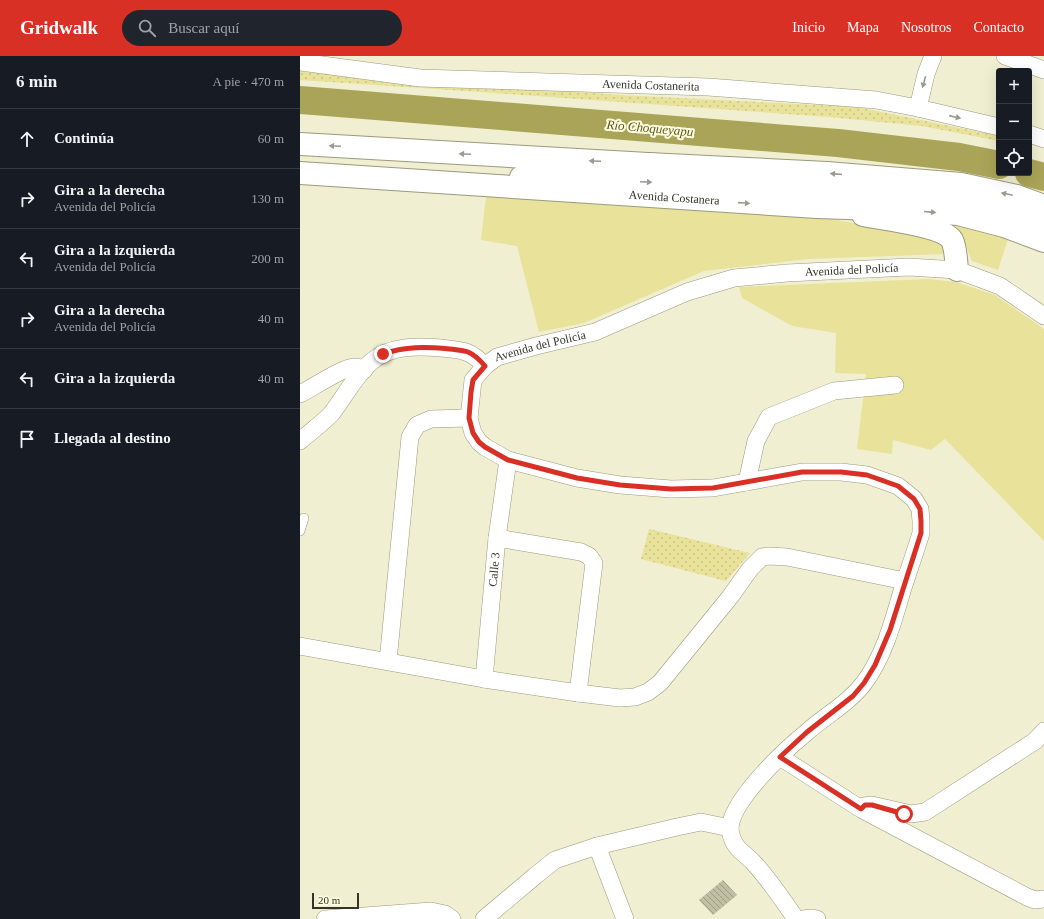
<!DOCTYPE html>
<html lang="es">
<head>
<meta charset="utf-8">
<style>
	body { margin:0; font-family:Georgia,serif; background:#20242c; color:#f1f3f6 }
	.controls { position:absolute; right:12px; top:12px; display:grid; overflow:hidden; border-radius:4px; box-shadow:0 4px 16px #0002 }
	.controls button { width:36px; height:36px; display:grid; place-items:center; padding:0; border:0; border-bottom:1px solid #363941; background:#171b24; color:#f1f3f6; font:20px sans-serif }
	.scale { position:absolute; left:12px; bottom:10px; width:47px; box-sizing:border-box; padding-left:4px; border:2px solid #353429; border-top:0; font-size:11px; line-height:14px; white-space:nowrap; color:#353429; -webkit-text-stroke:3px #fefdde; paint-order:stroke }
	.stop { position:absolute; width:12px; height:12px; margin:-9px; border:3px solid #d93025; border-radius:50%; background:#fff }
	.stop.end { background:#d93025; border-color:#fff; box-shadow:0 1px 4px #0008 }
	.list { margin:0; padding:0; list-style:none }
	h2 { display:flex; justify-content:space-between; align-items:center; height:52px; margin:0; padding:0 16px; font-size:17px }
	h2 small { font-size:13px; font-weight:400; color:#9ea1a6 }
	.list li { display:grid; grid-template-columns:26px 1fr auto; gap:12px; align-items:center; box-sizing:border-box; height:60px; padding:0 16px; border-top:1px solid #363941 }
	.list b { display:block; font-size:15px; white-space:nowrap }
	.list p { margin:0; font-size:13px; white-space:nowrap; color:#9ea1a6 }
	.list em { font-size:13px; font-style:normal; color:#9ea1a6 }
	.icon { flex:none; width:22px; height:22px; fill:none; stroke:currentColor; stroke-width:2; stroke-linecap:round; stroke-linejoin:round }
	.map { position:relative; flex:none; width:744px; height:863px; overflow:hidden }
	header { display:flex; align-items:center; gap:24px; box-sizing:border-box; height:56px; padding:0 20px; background:#d93025; color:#fff }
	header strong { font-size:19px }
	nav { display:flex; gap:22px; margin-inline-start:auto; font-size:14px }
	.search { width:280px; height:36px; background:#20242c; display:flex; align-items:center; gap:10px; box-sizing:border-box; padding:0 14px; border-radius:22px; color:#9ea1a6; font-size:15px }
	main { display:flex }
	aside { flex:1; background:#171b24 }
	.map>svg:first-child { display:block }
</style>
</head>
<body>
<header>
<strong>Gridwalk</strong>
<div class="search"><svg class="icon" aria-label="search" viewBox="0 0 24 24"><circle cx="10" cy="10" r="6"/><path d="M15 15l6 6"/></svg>Buscar aquí</div>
<nav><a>Inicio</a><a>Mapa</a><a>Nosotros</a><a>Contacto</a></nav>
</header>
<main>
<aside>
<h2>6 min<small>A pie · 470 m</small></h2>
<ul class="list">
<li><svg class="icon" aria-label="ahead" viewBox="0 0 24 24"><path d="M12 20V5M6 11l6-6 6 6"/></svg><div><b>Continúa</b></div><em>60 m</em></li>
<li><svg class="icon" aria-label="right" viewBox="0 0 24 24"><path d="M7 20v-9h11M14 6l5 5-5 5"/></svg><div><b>Gira a la derecha</b><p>Avenida del Policía</p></div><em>130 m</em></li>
<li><svg class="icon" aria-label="left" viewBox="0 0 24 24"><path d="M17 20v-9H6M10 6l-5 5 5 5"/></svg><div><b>Gira a la izquierda</b><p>Avenida del Policía</p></div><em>200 m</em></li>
<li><svg class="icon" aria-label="right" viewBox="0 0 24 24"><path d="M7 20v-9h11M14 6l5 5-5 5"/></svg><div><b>Gira a la derecha</b><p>Avenida del Policía</p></div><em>40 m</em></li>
<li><svg class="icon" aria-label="left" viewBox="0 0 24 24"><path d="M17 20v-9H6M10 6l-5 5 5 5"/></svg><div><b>Gira a la izquierda</b></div><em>40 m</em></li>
<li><svg class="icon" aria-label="arrive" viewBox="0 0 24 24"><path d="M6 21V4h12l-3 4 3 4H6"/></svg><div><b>Llegada al destino</b></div></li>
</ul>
</aside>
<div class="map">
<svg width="744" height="863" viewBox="0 0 744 863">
	<defs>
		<pattern id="park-dots" width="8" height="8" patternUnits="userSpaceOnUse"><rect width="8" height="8" fill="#e8e29a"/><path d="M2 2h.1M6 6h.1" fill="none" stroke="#c8c285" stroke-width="1.8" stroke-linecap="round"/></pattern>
		<pattern id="building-back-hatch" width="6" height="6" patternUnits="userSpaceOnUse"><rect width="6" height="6" fill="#c1bfa2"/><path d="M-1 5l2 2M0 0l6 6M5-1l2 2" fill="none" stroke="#9e9c84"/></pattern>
	</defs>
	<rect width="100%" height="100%" fill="#f1efd1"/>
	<!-- grass -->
	<g fill="#e8e29a">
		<polygon points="187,133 507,158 634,183 644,189 645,198 509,203 404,215 284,267 239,276 217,190 181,184"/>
		<polygon points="653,167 709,180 698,214 672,205 661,177 643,170"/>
		<polygon points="628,223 656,226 695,239 744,273 744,485 645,383 631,394 593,384 592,398 557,393 566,318 535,317 536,277 492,270 442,242 439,231"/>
	</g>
	<!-- park -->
	<g fill="url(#park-dots)">
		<polygon points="0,11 125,25 321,39 557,51 699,80 699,85 622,70 529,61 180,36 0,24"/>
		<polygon points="349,473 450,497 426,525 341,503"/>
	</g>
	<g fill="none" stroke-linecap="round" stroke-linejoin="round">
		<!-- river -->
		<g stroke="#aaa458" stroke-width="28">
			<polyline points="0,44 538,87 659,101 699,109"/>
			<polyline points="729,117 744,121"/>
		</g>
	</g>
	<!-- building -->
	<polygon fill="url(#building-back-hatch)" points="423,824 437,839 413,859 399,844"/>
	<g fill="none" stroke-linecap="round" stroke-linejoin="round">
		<!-- lane casing -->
		<g stroke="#9b997d" stroke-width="10">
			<polyline id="lane" points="0,475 4,462"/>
		</g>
		<!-- street casing -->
		<g stroke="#9b997d" stroke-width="18">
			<g id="street">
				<polyline points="705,0 744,14"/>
				<path id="s1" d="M0,6L120,22L408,31L576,44L618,52L699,71"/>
				<polyline points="618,52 626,18 633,0"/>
				<polyline points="729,78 744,83"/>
				<path d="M0,338C12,332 45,310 55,311C58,311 61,312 64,314"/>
				<path d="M0,385C10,376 23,367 32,357C45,340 55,320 71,306C90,289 118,290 141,292C161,294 171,294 185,310"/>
				<polyline points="447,426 456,385 469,361 534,335 595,329"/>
				<polyline points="197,482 281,496 289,500 294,507 278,637"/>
				<polyline points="0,590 184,623 278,637 320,642 335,641 348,636 360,627 430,541 450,513 462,501 469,500 487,501 605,525"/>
				<polyline points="88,605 110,381 117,369 131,363 169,362"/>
				<path id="s2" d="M184,623L197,482L208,404"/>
				<polyline points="480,701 561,753 727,841 735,844 744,843"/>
				<polyline points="564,750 572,749 611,758 625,756 735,685 744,675"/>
				<polyline points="297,790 325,863"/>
				<polyline points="25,863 131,855 145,858 152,863"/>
				<polyline points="184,863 235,820 255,804 297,790 377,771 401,766 430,772"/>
				<path id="s3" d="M496,863C482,843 469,823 452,805C447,800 441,796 437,791C433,786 431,780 430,774C429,746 486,693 507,676C526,659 549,647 564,627C584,600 593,566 602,535C608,516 615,497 621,477V465L620,453L614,443L598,430L567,419L541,416H502L413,432L371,433L320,429L277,422L208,404L185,391L179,386L173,377L169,362L173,324L185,310L197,301L236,290L295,276L387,236L434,222L487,217L609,211L657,214L700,230L744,260"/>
				<polyline points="503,863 512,862 517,863"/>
			</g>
		</g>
		<!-- secondary casing -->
		<g stroke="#9b997d" stroke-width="24">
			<g id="secondary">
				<polyline points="0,88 348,108 367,110"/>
				<polyline points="221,121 534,132 638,140 665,144"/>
				<path d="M563,159C582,163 642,169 652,184C656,192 656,205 657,214"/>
			</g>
		</g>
		<!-- primary casing -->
		<g stroke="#9b997d" stroke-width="24">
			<g id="primary">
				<polyline points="348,108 527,117 661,128 717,140 744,150"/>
				<path id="s4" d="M0,117L517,151L606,154L658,158L704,170L744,185"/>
				<polyline points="665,144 744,167"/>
			</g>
		</g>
		<!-- lane -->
		<use href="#lane" stroke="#fff" stroke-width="9"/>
		<!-- street -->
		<use href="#street" stroke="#fff" stroke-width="17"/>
		<!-- secondary -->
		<use href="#secondary" stroke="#fff" stroke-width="22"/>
		<!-- primary -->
		<use href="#primary" stroke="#fff" stroke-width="22"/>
	</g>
	<!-- one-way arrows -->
	<defs><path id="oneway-solid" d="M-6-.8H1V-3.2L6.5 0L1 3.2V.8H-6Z"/></defs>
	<g fill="#9a9a94">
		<use href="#oneway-solid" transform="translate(624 26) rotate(105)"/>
		<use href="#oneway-solid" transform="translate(655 61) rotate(13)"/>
		<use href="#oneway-solid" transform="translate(35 90) rotate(-177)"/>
		<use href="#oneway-solid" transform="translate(165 98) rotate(-177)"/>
		<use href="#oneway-solid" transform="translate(295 105) rotate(-177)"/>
		<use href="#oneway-solid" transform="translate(536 118) rotate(-175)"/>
		<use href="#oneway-solid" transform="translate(346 126) rotate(2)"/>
		<use href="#oneway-solid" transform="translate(707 138) rotate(-168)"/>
		<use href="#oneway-solid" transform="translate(444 147) rotate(4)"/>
		<use href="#oneway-solid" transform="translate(630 156) rotate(5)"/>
	</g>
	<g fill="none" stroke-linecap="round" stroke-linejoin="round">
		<!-- route -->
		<path stroke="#d93025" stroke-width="5" d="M83,298C105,290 126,291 150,293C156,294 162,294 168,296C175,299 180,304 185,310L173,324L171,336L169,362L173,377L179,386L185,391L208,404L277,422L320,429L371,433L413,432L502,416H541L567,419L598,430L614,443L620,453L621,465V477L590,574L575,609L564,627L553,640L507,676L480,701L561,753L565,749H572L604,758"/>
	</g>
	<g text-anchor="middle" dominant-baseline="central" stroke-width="4" stroke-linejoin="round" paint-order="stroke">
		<!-- street labels -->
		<g font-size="12" fill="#353429" stroke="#fefdde">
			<text stroke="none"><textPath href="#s1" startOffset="352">Avenida Costanerita</textPath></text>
			<text stroke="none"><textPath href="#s4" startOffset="375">Avenida Costanera</textPath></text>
			<text stroke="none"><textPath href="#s3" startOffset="1429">Avenida del Policía</textPath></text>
			<text stroke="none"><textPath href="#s3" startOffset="1105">Avenida del Policía</textPath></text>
			<text stroke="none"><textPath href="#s2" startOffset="110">Calle 3</textPath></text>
		</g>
		<!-- water labels -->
		<g font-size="13" font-style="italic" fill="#5c571e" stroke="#fefdde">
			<text transform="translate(350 72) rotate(5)">Río Choqueyapu</text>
		</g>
	</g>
</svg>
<div class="controls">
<button>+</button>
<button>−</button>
<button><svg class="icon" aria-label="locate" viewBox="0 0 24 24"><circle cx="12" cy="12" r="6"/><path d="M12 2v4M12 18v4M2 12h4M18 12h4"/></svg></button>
</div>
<div class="scale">20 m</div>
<div class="stop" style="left:604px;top:758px"></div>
<div class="stop end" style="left:83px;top:298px"></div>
</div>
</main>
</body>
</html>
